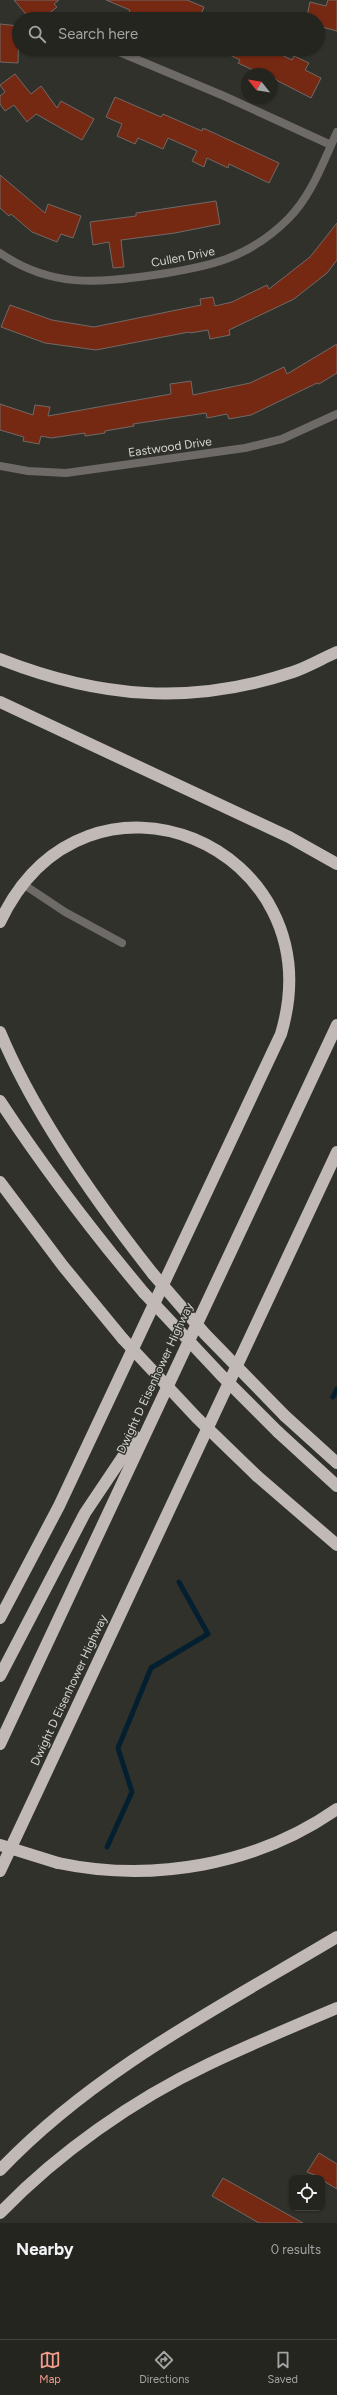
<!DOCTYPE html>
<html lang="en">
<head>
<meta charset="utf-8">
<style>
	body { margin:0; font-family:Figtree,sans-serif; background:#31312d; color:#f1f3f6 }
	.controls { position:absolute; right:12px; bottom:12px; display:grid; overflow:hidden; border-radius:8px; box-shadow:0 1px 3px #0004 }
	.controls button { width:36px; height:36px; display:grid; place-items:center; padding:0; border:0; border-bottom:1px solid #42423e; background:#252520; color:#f1f3f6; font:20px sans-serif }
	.compass { position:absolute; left:241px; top:68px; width:36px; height:36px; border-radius:50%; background:#252520; box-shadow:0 1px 3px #0004; rotate:300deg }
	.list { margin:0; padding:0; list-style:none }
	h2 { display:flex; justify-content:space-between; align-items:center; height:52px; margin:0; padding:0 16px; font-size:17px }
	h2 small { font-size:13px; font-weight:400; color:#a3a5a5 }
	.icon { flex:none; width:22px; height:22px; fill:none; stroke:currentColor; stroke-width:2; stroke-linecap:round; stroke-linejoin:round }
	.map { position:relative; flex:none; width:337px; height:2223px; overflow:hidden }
	.search { position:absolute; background:#252520; box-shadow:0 1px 3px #0004; left:12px; right:12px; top:12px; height:44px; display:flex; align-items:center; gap:10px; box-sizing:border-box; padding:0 14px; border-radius:22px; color:#a3a5a5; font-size:15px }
	.sheet { height:116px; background:#252520 }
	nav { display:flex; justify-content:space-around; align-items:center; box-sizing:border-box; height:56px; border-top:1px solid #42423e; background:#252520; font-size:11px; color:#a3a5a5 }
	nav a { display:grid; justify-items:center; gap:2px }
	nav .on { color:#f49d8c }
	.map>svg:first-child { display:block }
</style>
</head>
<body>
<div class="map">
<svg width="337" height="2223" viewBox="0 0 337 2223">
	<rect width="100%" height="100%" fill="#31312b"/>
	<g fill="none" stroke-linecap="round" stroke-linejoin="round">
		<!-- stream -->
		<g stroke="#042030" stroke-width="5">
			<polyline points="333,1397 337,1389"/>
			<polyline points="107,1847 132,1792 118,1748 151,1668 208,1634 179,1582"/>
		</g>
	</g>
	<!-- building -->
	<g fill="#752912" stroke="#706967">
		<polygon points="14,0 59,0 54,4 57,7 46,16 44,13 36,19 30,19"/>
		<polygon points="106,0 187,0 204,7 199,19 126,19 130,10"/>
		<polygon points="328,0 337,0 337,31 318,26 320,20 307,16 310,2 326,6"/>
		<polygon points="0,24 19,26 18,63 0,62"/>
		<polygon points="218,49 269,49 292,60 294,56 309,63 305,70 321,78 311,98 278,81 271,74 253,70 238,63 240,60"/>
		<polygon points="15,74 31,94 41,86 57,108 61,101 94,119 82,140 36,114 27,122 14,105 5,111 0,104 0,96 5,92 0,85"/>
		<polygon points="115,97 161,117 163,114 202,131 203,128 279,163 269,183 229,164 228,168 207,158 204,167 192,161 197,151 168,138 163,149 138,138 135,144 117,136 122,124 106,117"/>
		<polygon points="0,175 45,213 48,204 81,216 73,238 61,234 57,242 32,232 11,214 9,216 0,208"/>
		<polygon points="216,201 220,224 175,233 121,240 124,267 113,268 109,242 93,245 90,222 136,216 136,213"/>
		<polygon points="337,223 337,260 327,273 294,299 229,330 230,335 210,339 208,330 190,333 189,332 96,350 45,343 1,327 10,305 52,320 94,327 201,305 200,299 213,297 215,306 232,302 267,285 269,289 310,257"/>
		<polygon points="337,344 337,373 319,384 317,383 251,415 229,419 227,414 207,418 206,413 133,424 134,426 105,431 105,433 85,436 85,433 51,438 41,436 39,444 23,441 24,437 0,430 0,404 33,415 35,405 50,407 48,416 171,394 170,384 191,381 193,395 250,383 284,367 287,374"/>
		<polygon points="319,2153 337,2164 337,2189 322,2180 322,2178 307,2172"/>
		<polygon points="223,2178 303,2223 259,2223 212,2196"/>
	</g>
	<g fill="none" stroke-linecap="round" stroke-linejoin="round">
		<!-- service -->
		<polyline stroke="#6d6a68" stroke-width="8" points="23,884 65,912 122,943"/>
		<!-- minor -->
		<g stroke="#6d6a68" stroke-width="8">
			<polyline points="112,49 224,96 331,145"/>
			<polyline points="85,51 90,49"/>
			<path d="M0,253C51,288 97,283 154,275C208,267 248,259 288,219C312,195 323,162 337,132"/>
			<polyline points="0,466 28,471 66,473 245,448 282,439 337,414"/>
		</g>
		<!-- motorway -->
		<g stroke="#c0b9b5" stroke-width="12">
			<path d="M0,659C99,698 191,706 293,672C308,667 323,658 337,652"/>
			<polyline points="0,702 289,837 337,864"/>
			<path d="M0,922C86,740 337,845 281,1034L59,1506L0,1618"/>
			<path d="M0,1032C35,1116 97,1203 153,1274"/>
			<path d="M0,1101C44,1168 93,1232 144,1293"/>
			<polyline points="0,1182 63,1266 123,1339"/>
			<polyline points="285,1416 337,1463"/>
			<polyline points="278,1432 337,1486"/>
			<polyline points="257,1476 337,1545"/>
			<polyline points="0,1676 85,1513 136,1437"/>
			<polyline points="0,1744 337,1025"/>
			<path d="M58,1863C153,1883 257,1865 337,1809"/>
			<polyline points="0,1871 337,1152"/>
			<path d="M0,2170C95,2070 220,2007 337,1937"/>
			<path d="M0,2213C58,2153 133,2100 209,2064C251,2044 294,2026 337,2008"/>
		</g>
		<!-- motorway-bridge -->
		<g stroke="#c0b9b5" stroke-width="12">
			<polyline points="153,1274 205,1334 285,1416"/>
			<polyline points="144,1293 221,1375 278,1432"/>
			<polyline points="123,1339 197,1418 257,1476"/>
			<polyline points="0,1845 58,1863"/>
		</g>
	</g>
	<g text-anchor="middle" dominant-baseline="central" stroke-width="3" stroke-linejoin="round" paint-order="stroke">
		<!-- street labels -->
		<g font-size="12" fill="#d5d4d1" stroke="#31312b">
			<text transform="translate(183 257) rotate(-11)">Cullen Drive</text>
			<text transform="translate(170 447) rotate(-8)">Eastwood Drive</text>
			<text transform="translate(155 1378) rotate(-65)">Dwight D Eisenhower Highway</text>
			<text transform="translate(69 1690) rotate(-65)">Dwight D Eisenhower Highway</text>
		</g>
	</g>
</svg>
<div class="controls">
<button><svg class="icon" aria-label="locate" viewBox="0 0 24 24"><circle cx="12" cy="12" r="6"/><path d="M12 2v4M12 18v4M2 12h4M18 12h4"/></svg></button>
</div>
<svg class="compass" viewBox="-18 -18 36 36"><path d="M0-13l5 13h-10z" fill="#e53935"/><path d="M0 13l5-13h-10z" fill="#a3a5a5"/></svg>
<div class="search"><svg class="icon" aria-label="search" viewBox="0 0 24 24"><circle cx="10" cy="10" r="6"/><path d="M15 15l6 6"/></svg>Search here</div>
</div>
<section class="sheet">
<h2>Nearby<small>0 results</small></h2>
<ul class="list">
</ul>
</section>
<nav>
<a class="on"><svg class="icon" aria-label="map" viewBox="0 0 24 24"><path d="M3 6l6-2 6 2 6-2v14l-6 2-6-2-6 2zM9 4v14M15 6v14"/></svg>Map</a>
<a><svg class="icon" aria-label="directions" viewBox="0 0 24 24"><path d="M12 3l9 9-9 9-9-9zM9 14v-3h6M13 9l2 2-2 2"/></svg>Directions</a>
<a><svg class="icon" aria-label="saved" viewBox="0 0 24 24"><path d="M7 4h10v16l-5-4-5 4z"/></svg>Saved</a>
</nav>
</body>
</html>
